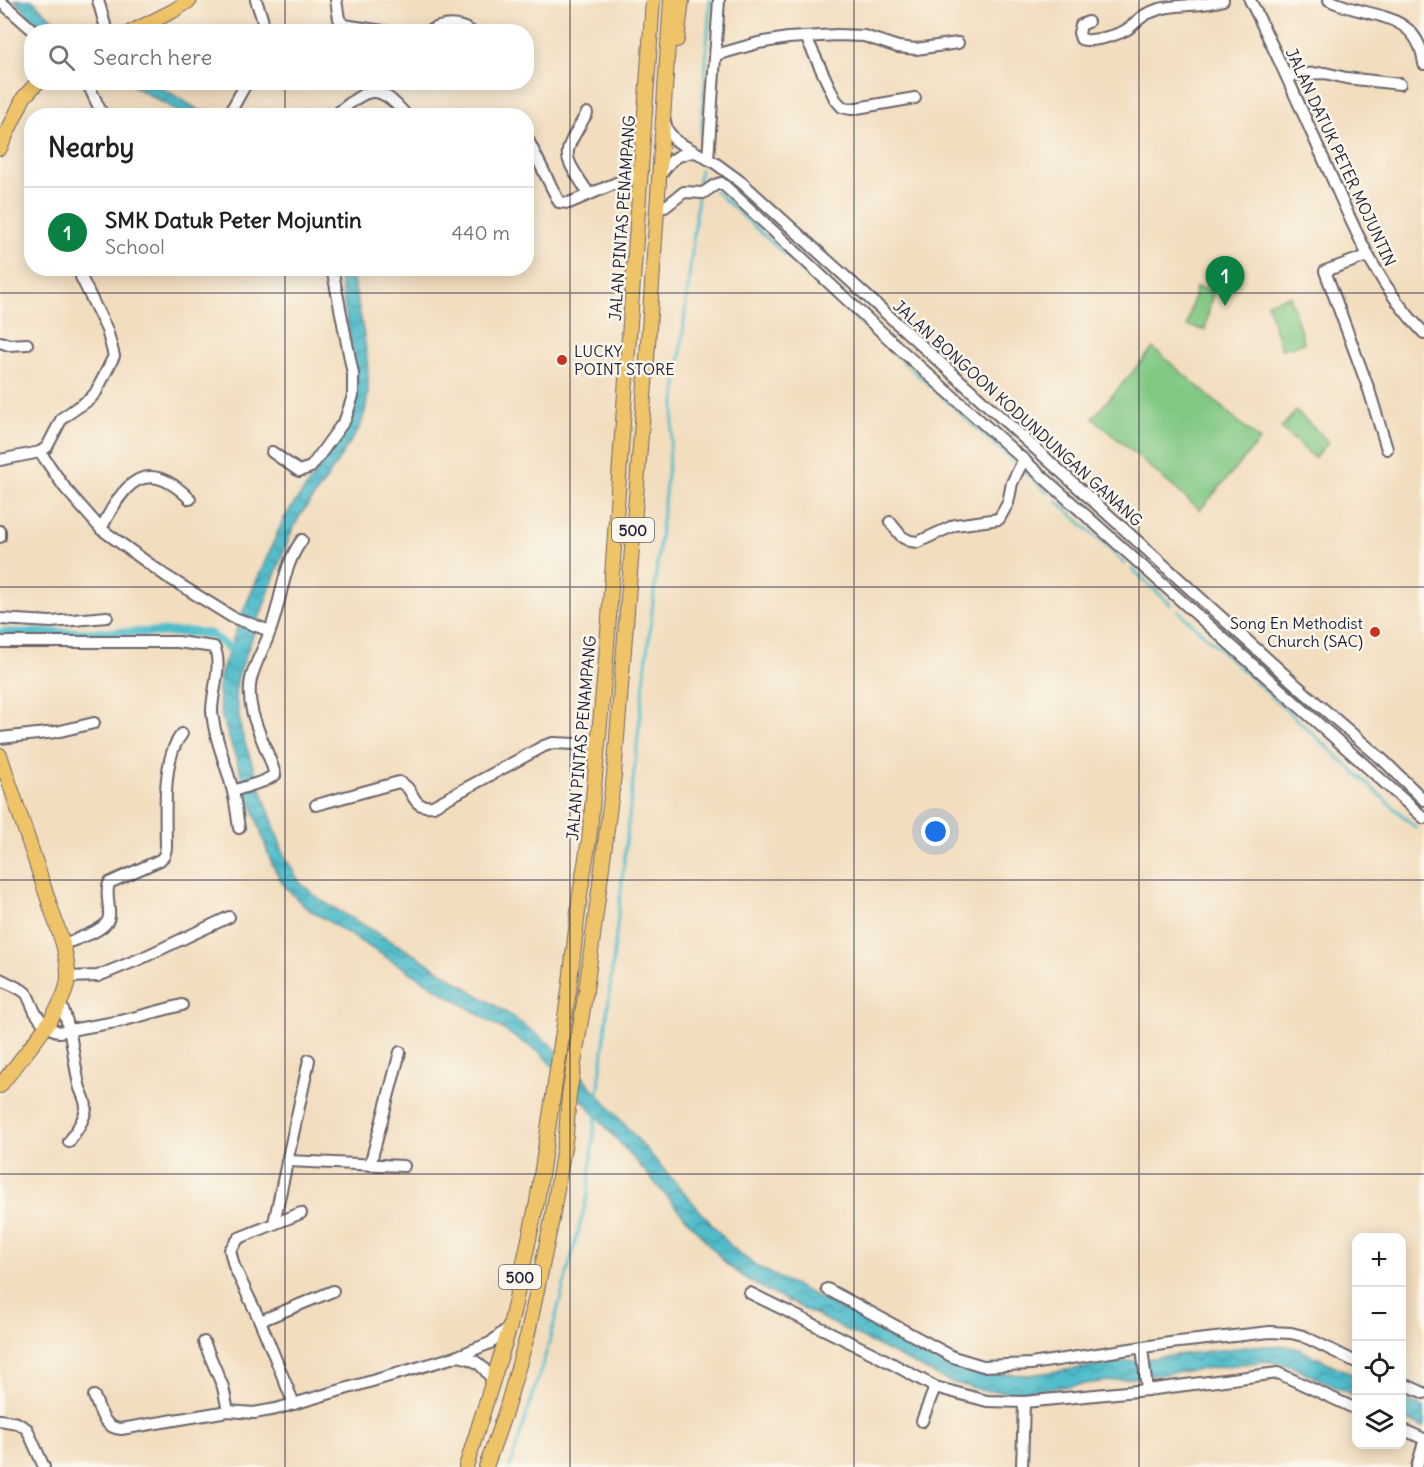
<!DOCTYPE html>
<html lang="en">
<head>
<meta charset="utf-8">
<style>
	body { margin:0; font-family:Delius,sans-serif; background:#f6f6f6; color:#202124 }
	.controls { position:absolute; right:18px; bottom:18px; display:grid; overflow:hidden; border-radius:12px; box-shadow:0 3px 15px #0003 }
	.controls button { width:54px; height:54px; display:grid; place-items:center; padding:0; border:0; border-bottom:2px solid #e0e0e0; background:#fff; color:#202124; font:30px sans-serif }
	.you { position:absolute; left:936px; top:832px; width:21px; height:21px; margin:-15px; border:4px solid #fff; border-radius:50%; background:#1a73e8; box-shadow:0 0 0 9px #1a73e833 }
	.badge { display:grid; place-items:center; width:39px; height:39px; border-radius:50%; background:#0b8043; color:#fff; font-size:20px; font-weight:700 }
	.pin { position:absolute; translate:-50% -50px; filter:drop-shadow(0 2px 3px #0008) }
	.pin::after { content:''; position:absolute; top:32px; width:21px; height:18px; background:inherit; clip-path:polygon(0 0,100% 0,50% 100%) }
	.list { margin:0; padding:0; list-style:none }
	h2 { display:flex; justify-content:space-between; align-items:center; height:78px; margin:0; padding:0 24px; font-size:26px }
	h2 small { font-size:20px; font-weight:400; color:#757577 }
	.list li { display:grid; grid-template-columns:39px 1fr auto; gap:18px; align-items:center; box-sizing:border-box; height:90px; padding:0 24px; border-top:2px solid #e0e0e0 }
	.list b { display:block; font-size:22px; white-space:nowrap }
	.list p { margin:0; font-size:20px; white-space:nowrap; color:#757577 }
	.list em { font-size:20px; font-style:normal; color:#757577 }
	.icon { flex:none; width:33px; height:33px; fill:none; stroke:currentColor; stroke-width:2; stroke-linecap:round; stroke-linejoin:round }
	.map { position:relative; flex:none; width:1424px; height:1467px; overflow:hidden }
	.search { position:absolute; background:#fff; box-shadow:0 3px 15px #0003; left:24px; top:24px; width:510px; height:66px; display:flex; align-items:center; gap:15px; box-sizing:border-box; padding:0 21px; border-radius:24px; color:#757577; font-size:22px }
	.panel { position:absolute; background:#fff; box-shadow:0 3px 15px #0003; left:24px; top:108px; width:510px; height:168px; border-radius:24px }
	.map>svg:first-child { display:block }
</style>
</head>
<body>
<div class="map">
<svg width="1424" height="1467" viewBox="0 0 1424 1467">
	<defs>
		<pattern id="water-waves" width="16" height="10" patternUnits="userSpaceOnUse" patternTransform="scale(1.5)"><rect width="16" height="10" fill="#4fbcca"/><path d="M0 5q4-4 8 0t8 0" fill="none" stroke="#4198a5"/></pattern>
	</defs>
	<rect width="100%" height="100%" fill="#fbf7ec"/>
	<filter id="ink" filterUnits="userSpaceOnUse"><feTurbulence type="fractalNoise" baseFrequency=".0167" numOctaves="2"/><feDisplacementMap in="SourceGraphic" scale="12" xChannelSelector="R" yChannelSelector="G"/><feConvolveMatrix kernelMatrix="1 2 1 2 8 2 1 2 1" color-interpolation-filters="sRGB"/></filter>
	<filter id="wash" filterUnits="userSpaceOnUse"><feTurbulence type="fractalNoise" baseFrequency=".008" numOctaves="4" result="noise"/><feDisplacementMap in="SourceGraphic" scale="24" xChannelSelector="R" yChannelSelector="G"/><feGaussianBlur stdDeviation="1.35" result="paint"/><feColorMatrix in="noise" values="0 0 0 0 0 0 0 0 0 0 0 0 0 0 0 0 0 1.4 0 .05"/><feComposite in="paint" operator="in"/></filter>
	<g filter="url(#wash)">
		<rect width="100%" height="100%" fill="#f2ddbe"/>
		<!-- pitch -->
		<g fill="#81c883" stroke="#52755f" stroke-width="1.5">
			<polygon points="1196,287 1213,291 1205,330 1187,326"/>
			<polygon points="1290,296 1304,343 1281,349 1267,303"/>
			<polygon points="1153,348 1260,440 1200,510 1093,418"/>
			<polygon points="1296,411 1329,442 1314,458 1281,428"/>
		</g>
		<!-- water -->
		<g fill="url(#water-waves)" stroke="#386f82" stroke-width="1.5">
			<polygon points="14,0 32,0 58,24 73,31 50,31 37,23"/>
			<polygon points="128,83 154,83 207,115 184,115"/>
			<path d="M338,269H351C359,314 381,388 358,430L323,484L299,517L289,537L238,676L235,692L242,734L284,855L300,883L322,901L418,957L507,1013L550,1044L581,1075L730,1245L745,1258L764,1270L946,1362L977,1373L1029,1375L1176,1355L1255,1346H1287L1301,1350L1356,1376V1396L1290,1366L1266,1361L1022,1392L986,1391L950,1382L756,1285L727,1265L541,1053L305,907L283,884L271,862L221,714L218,690L220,677L241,616L284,518L346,432L355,411L356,373Z"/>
			<polygon points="1402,1397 1424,1408 1424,1428 1402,1417"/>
		</g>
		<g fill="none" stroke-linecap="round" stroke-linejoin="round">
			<!-- stream -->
			<g stroke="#4fbcca" stroke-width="3">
				<polyline points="701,138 710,0"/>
				<polyline points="699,181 707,183"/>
				<polyline points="698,188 700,170"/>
				<polyline points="715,191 1015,463"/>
				<polyline points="1022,469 1049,494"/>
				<polyline points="1056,500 1124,563"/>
				<polyline points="1132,569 1171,605"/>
				<polyline points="1178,611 1416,828"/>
				<polyline points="598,1096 698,197"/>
				<polyline points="510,1467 547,1350 588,1194 596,1111"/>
			</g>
			<!-- canal -->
			<polyline stroke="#4fbcca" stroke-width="9" points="0,633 193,632 210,634 237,654"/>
		</g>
	</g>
	<g filter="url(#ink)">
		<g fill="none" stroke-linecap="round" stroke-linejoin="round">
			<!-- minor casing -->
			<g stroke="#6b6369" stroke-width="14">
				<g id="minor">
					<polyline points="98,0 107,32"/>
					<polyline points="256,0 262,18 264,32"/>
					<polyline points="336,0 339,19 344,25 389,32"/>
					<path d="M1250,0C1278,55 1302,111 1327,167C1355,229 1375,283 1424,333"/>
					<path d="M1329,0C1367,19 1418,9 1424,64"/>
					<polyline points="0,1 35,32"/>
					<path d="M1088,22L1081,25L1079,33L1081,39C1091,43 1117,35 1126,30C1134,25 1140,16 1149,13C1172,2 1199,8 1223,0"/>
					<path d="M427,32C442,24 457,22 472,32"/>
					<polyline points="806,37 835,99 842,107 851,109 915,98"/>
					<polyline points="716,55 758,43 788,38 837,35 864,36 898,47 916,49 958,43"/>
					<polyline points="1287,75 1325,73 1346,78 1400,84"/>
					<polyline points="87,82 103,116"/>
					<path d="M587,113C561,158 561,151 589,194"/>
					<polyline points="231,116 233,107 247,82"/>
					<path d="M334,116C368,88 376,80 407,116"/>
					<polyline points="665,121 667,130 676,141 715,163 741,182 1305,693 1384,761 1424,800"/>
					<polyline points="526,136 559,202 569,203 642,172"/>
					<polyline points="708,159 719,0"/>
					<path d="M659,178C668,162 677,153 695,152"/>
					<polyline points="657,209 665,207 684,192 703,193 715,185 721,183 726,187 901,350 1424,818"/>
					<polyline points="1367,256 1325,271 1369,390 1387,449"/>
					<polyline points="0,342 9,345 27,344"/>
					<path d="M40,452L65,488L101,529L166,576L232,617L270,631C265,647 255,662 251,679C244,713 267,744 275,775L264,781L233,791"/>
					<polyline points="272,452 299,471 311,467 345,420 353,396 353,374 332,268"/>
					<polyline points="0,460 40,452 47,447 62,418 90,399 96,392 114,356 107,330 81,277"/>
					<polyline points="890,522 902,537 910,541 918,542 955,525 999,519 1008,503 1012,483 1024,459"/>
					<path d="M101,529C123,485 145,454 190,499"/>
					<polyline points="0,531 0,537"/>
					<polyline points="0,619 51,622 107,617"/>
					<path d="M270,631C282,600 282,567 302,540"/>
					<path d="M0,642H178L214,647C223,665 212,691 212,711C214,739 227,765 233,792C236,804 237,816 239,828"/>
					<polyline points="0,738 56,732 94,723"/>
					<path d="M316,805L399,782C417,789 409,809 433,806L544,746L553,743L598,745"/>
					<path d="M63,944C76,939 108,931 109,916C110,904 105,894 109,883L160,860L164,856L166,848C166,818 161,758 182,734"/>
					<polyline points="68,977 98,976 142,958 229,917"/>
					<polyline points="0,979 22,990 27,994 35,1012 45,1026 59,1032 121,1021 182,1005"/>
					<path d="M60,1002C72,1029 73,1057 79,1085C81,1093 86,1099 86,1108C85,1119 75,1133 69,1142"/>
					<polyline points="287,1161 404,1166"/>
					<polyline points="370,1165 400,1052"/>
					<polyline points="274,1223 309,1060"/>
					<polyline points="827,1289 953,1357 983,1366 1031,1364 1170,1343 1270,1332 1291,1333 1303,1336 1356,1362"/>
					<polyline points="750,1293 876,1355 935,1387 987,1401 1024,1402 1147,1390 1278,1373 1356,1409"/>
					<polyline points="260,1321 333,1291"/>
					<polyline points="204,1342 223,1387 228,1411"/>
					<polyline points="1142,1348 1147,1390"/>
					<path d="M458,1356C477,1359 483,1366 493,1381"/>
					<polyline points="1402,1383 1424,1393"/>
					<path d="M94,1396C100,1410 103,1428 121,1429L228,1411L254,1413L276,1409L458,1356L490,1343L509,1327"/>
					<polyline points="294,1404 260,1321 234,1266 230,1250 239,1238 301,1213"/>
					<polyline points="0,1420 17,1423 27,1429 44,1467"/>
					<polyline points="922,1421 935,1387"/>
					<polyline points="1402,1429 1424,1439"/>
					<polyline points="1022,1467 1024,1402"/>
					<polyline points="1417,1467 1424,1442"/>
				</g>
			</g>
			<!-- major casing -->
			<g stroke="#6b6369" stroke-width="16">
				<g id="major">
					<polyline points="131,32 173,11 190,0"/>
					<polyline points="677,40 682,0"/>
					<polyline points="0,148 24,97 38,82"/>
					<path d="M0,755L63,944C66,958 70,971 67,985C60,1016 19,1060 0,1086"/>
					<polyline points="466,1467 510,1326 537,1202 569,991 580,894 589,840 606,660 653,0"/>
					<polyline points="486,1467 506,1410 528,1333 552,1219 566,1135 569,1095 586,990 614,775 647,359 671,0"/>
				</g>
			</g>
			<!-- minor -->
			<use href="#minor" stroke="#fff" stroke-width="10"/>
			<!-- major -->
			<use href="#major" stroke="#efc469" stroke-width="14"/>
		</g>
	</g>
	<!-- grid -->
	<path fill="none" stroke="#22223b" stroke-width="1.5" stroke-opacity="0.55" d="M285,0V32M570,0V1467M854,0V1467M1139,0V1467M285,82V116M285,268V1467M0,293H1424M0,587H1424M0,880H1424M0,1174H1424"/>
	<!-- markers -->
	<g fill="#c8321e" stroke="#fbf7ec" stroke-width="2">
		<circle cx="562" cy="360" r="6"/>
		<circle cx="1375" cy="632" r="6"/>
	</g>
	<g text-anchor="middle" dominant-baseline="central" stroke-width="5" stroke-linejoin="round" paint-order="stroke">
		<!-- shield labels -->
		<g fill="#fbf7ec" stroke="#636270" stroke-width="1.5">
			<rect x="612" y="518" width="42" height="24" rx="4.5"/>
			<rect x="499" y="1265" width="42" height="24" rx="4.5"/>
		</g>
		<g font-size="15" font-weight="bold" fill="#22223b">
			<text x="633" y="530">500</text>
			<text x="520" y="1277">500</text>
		</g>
		<!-- street labels -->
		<g font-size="16" fill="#22223b" stroke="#fbf7ec">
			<text transform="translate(1341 157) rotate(65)">JALAN DATUK PETER MOJUNTIN</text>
			<text transform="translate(622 218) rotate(-86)">JALAN PINTAS PENAMPANG</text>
			<text transform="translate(1018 413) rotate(42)">JALAN BONGOON KODUNDUNGAN GANANG</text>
			<text transform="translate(581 738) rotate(-85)">JALAN PINTAS PENAMPANG</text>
		</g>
		<!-- poi labels -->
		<g font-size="16" fill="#22223b" stroke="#fbf7ec" text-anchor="start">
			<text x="574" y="351">LUCKY<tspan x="574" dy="18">POINT STORE</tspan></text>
			<text x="1363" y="623" text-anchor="end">Song En Methodist<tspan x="1363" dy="18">Church (SAC)</tspan></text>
		</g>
	</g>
</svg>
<div class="controls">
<button>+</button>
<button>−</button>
<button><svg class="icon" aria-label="locate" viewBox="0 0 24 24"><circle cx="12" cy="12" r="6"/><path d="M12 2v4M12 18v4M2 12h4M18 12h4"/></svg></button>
<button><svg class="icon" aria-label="layers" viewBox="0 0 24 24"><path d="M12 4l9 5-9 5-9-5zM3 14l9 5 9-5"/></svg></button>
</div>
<div class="you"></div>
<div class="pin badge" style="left:1225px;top:306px">1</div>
<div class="search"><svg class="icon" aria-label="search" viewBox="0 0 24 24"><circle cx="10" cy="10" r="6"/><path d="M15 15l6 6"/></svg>Search here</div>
<section class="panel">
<h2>Nearby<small></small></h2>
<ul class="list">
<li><span class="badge">1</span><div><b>SMK Datuk Peter Mojuntin</b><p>School</p></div><em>440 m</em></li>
</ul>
</section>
</div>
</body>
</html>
